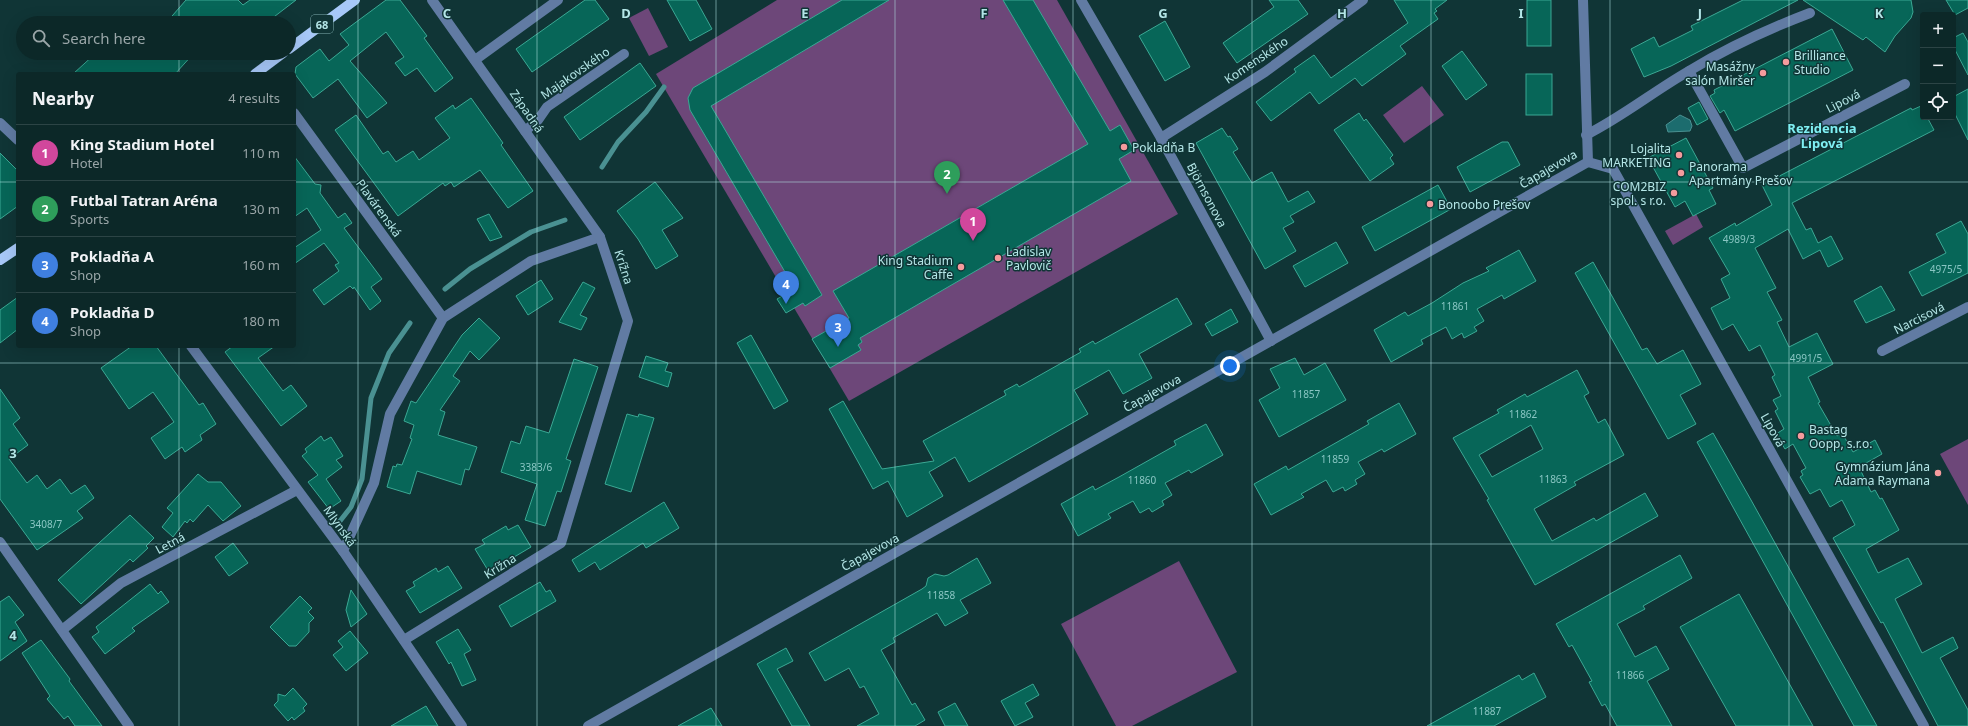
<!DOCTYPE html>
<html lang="en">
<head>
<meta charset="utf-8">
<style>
	body { margin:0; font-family:"Noto Sans",sans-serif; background:#153030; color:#f1f3f6 }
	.controls { position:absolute; right:12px; top:12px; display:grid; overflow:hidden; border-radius:4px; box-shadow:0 4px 16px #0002 }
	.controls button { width:36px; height:36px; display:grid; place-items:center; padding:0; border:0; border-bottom:1px solid #2c4445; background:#0c2828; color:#f1f3f6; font:20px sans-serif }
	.you { position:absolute; left:1230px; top:366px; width:14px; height:14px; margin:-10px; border:3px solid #fff; border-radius:50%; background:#1a73e8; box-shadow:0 0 0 6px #1a73e833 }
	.badge { display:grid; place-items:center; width:26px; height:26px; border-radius:50%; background:#8bbbb9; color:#fff; font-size:13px; font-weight:700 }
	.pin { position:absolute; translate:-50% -33px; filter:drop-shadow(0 1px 2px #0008) }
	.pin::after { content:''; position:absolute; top:21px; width:14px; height:12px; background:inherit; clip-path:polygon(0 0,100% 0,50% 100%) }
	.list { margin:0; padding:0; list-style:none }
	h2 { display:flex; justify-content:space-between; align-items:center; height:52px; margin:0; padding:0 16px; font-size:17px }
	h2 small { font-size:13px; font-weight:400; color:#9aa6a8 }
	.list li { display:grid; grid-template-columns:26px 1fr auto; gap:12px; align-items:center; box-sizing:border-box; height:56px; padding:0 16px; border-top:1px solid #2c4445 }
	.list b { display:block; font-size:15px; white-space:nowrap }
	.list p { margin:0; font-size:13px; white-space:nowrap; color:#9aa6a8 }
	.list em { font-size:13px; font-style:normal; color:#9aa6a8 }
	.icon { flex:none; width:22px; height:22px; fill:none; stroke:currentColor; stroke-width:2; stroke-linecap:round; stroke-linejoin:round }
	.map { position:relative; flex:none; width:1968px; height:726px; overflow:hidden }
	.search { position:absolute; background:#0c2828; box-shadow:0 4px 16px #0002; left:16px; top:16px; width:280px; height:44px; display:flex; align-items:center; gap:10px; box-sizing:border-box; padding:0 14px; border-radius:22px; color:#9aa6a8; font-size:15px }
	.panel { position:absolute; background:#0c2828; box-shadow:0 4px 16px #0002; left:16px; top:72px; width:280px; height:276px; border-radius:4px }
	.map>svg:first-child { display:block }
</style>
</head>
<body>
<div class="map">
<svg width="1968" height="726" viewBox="0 0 1968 726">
	<rect width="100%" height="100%" fill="#103536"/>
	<!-- green -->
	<g fill="#6d4779">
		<polygon points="777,0 1057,0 1178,214 849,401 656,74"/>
		<polygon points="648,8 668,47 649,56 629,18"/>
		<polygon points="1422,86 1444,115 1404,143 1383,115"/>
		<polygon points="1696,214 1703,227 1673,245 1665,231"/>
		<polygon points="1968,439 1968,505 1940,454"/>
		<polygon points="1179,561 1237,672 1132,726 1116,726 1061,624"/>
	</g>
	<!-- water -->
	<polygon fill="#1c6c6e" stroke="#4a9192" points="1680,115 1690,120 1692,126 1690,131 1668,132 1666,125"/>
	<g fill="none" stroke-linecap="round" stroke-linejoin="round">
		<!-- stream -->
		<g stroke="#4a9192" stroke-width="5">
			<polyline points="602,167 618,142 646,112 664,87"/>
			<polyline points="445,289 470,269 531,232 565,220"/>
			<polyline points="340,521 351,507 362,479 371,398 389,353 410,323"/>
		</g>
	</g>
	<!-- building -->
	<g fill="#076658" stroke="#3ba894" fill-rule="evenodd">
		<polygon points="186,0 238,0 243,5 250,0 296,0 266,23 166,23"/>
		<polygon points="386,0 400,0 427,36 424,38 453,78 435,92 417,68 405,76 395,63 404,57 386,32 350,61 387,103 367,118 338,79 313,98 295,74 296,67 320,49 329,61 349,45 340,34"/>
		<polygon points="585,0 595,0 609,19 532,72 516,49"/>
		<polygon points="667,0 696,0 712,29 690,41"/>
		<polygon points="842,0 889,0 711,106 822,295 805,306 803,303 786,313 777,299 795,289 690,110 688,98 693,88"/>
		<polygon points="1003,0 1033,0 1110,131 1120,125 1134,150 1119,159 1131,181 860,338 862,342 858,345 861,350 830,368 812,339 849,318 833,291 1088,144"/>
		<polygon points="1269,0 1298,0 1308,14 1237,63 1223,43 1274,7"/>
		<polygon points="1394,0 1447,0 1435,9 1437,11 1434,13 1438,19 1400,46 1406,54 1362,86 1355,78 1319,104 1310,92 1271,121 1256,102 1296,72 1294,69 1314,55 1331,78 1408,23"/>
		<rect x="1527" y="0" width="24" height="46"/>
		<polygon points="1743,0 1798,0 1671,66 1644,77 1631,49 1654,37 1659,47 1693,30 1691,26"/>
		<polygon points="1803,0 1911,0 1913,12 1911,18 1895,36 1885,52 1866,37 1863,40"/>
		<polygon points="1946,0 1968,0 1968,8 1955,15"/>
		<polygon points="1165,21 1190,67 1165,81 1139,36"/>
		<polygon points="1832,29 1853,70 1735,131 1724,110 1720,113 1710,96 1715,93 1714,90"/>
		<polygon points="1963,33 1968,42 1968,75 1953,46 1953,38"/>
		<polygon points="1462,51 1487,85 1466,100 1442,66"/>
		<polygon points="96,53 194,53 175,74 73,74"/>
		<polygon points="640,63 656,86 580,140 564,117"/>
		<rect x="1526" y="74" width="26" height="41"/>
		<polygon points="1968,89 1968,140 1953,110 1953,97"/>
		<polygon points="471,98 503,143 501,145 533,191 508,208 480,170 454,187 451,182 445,186 443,183 398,216 335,130 356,115 383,154 388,151 396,162 413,151 419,160 450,138 435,118 453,105 455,109"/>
		<polygon points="1699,102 1708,119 1697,125 1688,108"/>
		<polygon points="1921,106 1923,117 1927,117 1934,130 1792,203 1806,230 1811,228 1818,243 1831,236 1843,259 1828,267 1820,250 1803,259 1788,229 1755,248 1776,288 1767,292 1782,320 1777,322 1789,347 1817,333 1833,364 1808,377 1820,402 1818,403 1837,436 1842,433 1853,452 1875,440 1882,454 1859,467 1871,492 1875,490 1880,499 1882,498 1899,530 1866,549 1878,573 1908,558 1922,584 1895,599 1922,653 1953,637 1958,648 1940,658 1968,710 1968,726 1938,726 1883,622 1881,623 1833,538 1855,525 1842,500 1830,507 1820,489 1810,494 1800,477 1803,475 1801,471 1806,468 1793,444 1785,449 1776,434 1784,429 1775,411 1778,409 1773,400 1781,396 1772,377 1775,375 1760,345 1749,351 1733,324 1722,330 1711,308 1730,298 1721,279 1730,274 1709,238 1735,223 1736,226 1772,205 1762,185 1911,108 1912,110"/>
		<polygon points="1359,113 1364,121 1366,119 1393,155 1390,158 1394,164 1370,181 1334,130"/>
		<polygon points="1222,128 1228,137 1230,136 1238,149 1233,152 1252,183 1272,172 1288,202 1308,191 1315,202 1290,216 1294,222 1283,228 1296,251 1265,269 1196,143"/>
		<polygon points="1686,138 1713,188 1709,190 1716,204 1693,216 1685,201 1675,207 1648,158"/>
		<polygon points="1502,142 1508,142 1520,165 1470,192 1457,167"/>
		<polygon points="0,153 18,171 18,206 0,219"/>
		<polygon points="294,156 315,184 321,185 320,193 338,218 345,213 352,223 344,228 382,279 371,287 381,301 370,310 354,287 353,289 350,286 324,305 313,290 339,271 335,265 339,263 324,243 294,264 294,248 321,230 307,208 294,217"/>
		<polygon points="655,182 683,218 662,230 678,256 656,269 638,239 617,211"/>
		<polygon points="1438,185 1451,209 1375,251 1362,227"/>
		<polygon points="489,214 502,237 490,241 477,219"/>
		<polygon points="1961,221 1968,234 1968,273 1922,296 1909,272 1946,253 1936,234"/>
		<polygon points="1336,242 1348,263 1305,287 1293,266"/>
		<polygon points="1519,250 1536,281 1504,299 1502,295 1477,309 1484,321 1474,327 1477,331 1464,338 1462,333 1452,339 1446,327 1421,340 1423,344 1391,362 1374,330 1405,312 1408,316 1432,303 1463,283 1489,271 1486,268"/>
		<polygon points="1593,262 1642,350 1647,348 1657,364 1683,350 1701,384 1680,395 1696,424 1668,439 1575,273"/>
		<polygon points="541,280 553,299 528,315 516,296"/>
		<polygon points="583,282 595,288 580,315 587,318 581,330 559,322"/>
		<polygon points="1881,286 1895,310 1866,323 1854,301"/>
		<polygon points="18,297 18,329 0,343 0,310"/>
		<polygon points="1177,298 1192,324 1139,354 1152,378 1123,394 1109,370 1074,390 1088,414 969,482 955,457 929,472 943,496 907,517 888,481 873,489 829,409 843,401 882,469 934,461 923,441 1006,395 1004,391 1017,384 1019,387 1081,352 1079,349 1093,341 1095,344"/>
		<polygon points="1231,309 1238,322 1212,336 1205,324"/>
		<polygon points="479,318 500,338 479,360 470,351 453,376 460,381 440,410 445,412 438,435 477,447 469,470 465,469 461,485 417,471 410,494 387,487 393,466 396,467 397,464 402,465 412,439 410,438 414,425 404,421 411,401 416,403 462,335"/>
		<polygon points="751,335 788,401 774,409 737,343"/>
		<polygon points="132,346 156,346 199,405 203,403 216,424 200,435 202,440 185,452 182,447 165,459 151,438 174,422 153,392 129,409 101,368"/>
		<polygon points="233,346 275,346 258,358 283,391 291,385 307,406 281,426 225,352"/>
		<polygon points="646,356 668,363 665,371 672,373 668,387 639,377"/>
		<polygon points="1295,358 1304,375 1325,363 1346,400 1279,437 1259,400 1280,388 1270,369"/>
		<polygon points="574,359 598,367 566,459 571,461 561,492 557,491 545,526 525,520 537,484 501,472 511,441 520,444 526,426 549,433"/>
		<path d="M1577,370L1589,393L1584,396L1598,423L1605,419L1624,455L1574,482L1576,485L1534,509L1552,541L1594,518L1596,521L1645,493L1658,516L1535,585L1487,500L1489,499L1453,438L1499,413L1497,410L1525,394L1527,397ZM1531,425L1543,449L1492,477L1479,455Z"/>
		<polygon points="0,389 20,418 13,424 28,445 9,459 27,483 37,475 47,489 60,479 71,494 85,485 94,498 77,511 83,518 37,550 0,499"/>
		<polygon points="1399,403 1416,434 1384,452 1382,449 1358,462 1365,474 1355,480 1357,484 1345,491 1343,487 1333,492 1326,480 1301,494 1304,497 1271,515 1254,484 1286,466 1288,470 1369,424 1367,421"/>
		<polygon points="627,414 638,417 639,414 654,418 631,492 605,484"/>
		<polygon points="1206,424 1223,455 1191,473 1189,470 1165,483 1172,495 1162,501 1164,505 1152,512 1149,508 1140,513 1133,501 1108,514 1111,518 1078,536 1061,504 1093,486 1095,490 1119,477 1176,445 1174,441"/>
		<polygon points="1713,433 1751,500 1877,726 1854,726 1697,442"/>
		<polygon points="321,436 324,441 331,437 343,456 336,460 342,467 326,479 341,501 329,509 308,482 318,475 302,456 307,452 305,449"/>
		<polygon points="198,474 208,482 221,482 241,506 223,521 208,505 193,522 190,519 187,523 185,521 173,537 162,527 173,513 167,508"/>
		<polygon points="664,502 679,528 646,548 643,543 600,570 595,562 579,572 572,560"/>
		<polygon points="130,515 154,538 146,546 148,548 133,562 130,559 81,604 58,580"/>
		<polygon points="518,525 531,547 489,572 475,549 485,544 482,540 506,526 508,530"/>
		<polygon points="233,543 248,563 229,576 215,557"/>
		<polygon points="1680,555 1692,578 1643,606 1645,609 1617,624 1635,657 1656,646 1669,669 1647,681 1672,726 1617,726 1605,704 1602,706 1589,682 1592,681 1572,645 1569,647 1556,624"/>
		<polygon points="977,558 991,583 960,600 968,613 945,626 937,613 893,638 895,642 881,650 912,705 915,703 925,720 915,726 857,726 879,714 864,686 860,688 849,668 825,681 809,653 922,589 926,586 928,578 935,574 944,576 948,575"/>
		<polygon points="448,566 462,588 420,613 406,591 415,586 413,582 436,568 438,572"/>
		<polygon points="540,582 546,592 550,590 556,601 511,627 499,606"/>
		<polygon points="150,584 158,594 161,591 169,602 132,628 135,631 105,654 92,637 99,632 96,627"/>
		<polygon points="351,590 367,614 351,627 346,610"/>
		<polygon points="1739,594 1813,726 1736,726 1680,627"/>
		<polygon points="9,596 24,615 15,622 27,641 0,661 0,602"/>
		<polygon points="300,596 312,608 308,612 314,618 309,623 309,632 296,646 289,646 270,627"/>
		<polygon points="458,629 471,650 464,654 476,680 462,686 451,662 449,664 436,642"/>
		<polygon points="350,631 368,653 346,671 333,655 343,647 338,641"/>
		<polygon points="41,640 70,679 69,681 102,726 75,726 68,716 64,719 47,699 50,696 22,653"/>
		<polygon points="786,648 793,661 777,669 810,726 792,726 757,664"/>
		<polygon points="1534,673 1546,697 1494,726 1427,726 1519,675 1522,680"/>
		<polygon points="1033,684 1039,695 1025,703 1033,717 1015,726 1001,701"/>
		<polygon points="293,688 307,704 303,708 305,711 294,720 292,717 288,721 274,705 278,701 278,694 285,696"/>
		<polygon points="955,703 968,726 945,726 938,712"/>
		<polygon points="426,706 438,726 391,726"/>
		<polygon points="711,708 722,726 678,726"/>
	</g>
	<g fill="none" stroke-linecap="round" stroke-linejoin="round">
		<!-- minor -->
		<g stroke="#617ba3" stroke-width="10">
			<polyline points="1081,0 1161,138 1271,341"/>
			<polyline points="475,60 558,0"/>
			<polyline points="1689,71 1743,168 1905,84"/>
			<polyline points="294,113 443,318"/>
			<polyline points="0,123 18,140"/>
			<polyline points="525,131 538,120 547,107 624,54"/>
			<path d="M1586,135C1622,117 1654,91 1689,71C1727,48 1768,29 1810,13"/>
			<polyline points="1161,138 1265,72 1363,0"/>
			<polyline points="1588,162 1613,169 1924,726"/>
			<polyline points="191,346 343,551 462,726"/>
			<polyline points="1882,351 1968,307"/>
			<polyline points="0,542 129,726"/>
			<polyline points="343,551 374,483 390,414 443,318 531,261 600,237"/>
			<polyline points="62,630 121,583 297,490"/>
			<polyline points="404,640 561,543 628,321 600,237 432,0"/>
			<polyline points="588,726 1588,162 1583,0"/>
		</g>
		<!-- major -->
		<g stroke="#a7c8f8" stroke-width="10">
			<polyline points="289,49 355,0"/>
			<polyline points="255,74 283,53"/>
			<polyline points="0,260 18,248"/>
		</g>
	</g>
	<!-- grid -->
	<path fill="none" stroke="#b4e6e7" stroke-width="1" stroke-opacity="0.55" d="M179,0V23M358,0V726M537,0V726M716,0V726M895,0V726M1073,0V726M1252,0V726M1431,0V726M1610,0V726M1789,0V726M179,53V74M0,182H18M294,182H1968M179,346V726M0,363H1968M0,544H1968"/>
	<!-- markers -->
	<g fill="#f59b9d" stroke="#103536" stroke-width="1.5">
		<circle cx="1786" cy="62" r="4"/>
		<circle cx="1763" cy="73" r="4"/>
		<circle cx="1124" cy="147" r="4"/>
		<circle cx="1679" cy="155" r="4"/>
		<circle cx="1681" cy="173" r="4"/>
		<circle cx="1674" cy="193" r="4"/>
		<circle cx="1430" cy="204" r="4"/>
		<circle cx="998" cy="258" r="4"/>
		<circle cx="961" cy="267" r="4"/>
		<circle cx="1801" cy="436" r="4"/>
		<circle cx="1938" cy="473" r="4"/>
	</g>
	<g text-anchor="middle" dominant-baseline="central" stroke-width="3" stroke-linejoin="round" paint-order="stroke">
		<!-- number labels -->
		<g font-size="10" fill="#89c6c3">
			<text x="1739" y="239">4989/3</text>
			<text x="1946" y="269">4975/5</text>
			<text x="1455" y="306">11861</text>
			<text x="1806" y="358">4991/5</text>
			<text x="1306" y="394">11857</text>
			<text x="1523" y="414">11862</text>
			<text x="1335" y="459">11859</text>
			<text x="536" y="467">3383/6</text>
			<text x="1553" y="479">11863</text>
			<text x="1142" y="480">11860</text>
			<text x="46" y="524">3408/7</text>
			<text x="941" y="595">11858</text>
			<text x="1630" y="675">11866</text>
			<text x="1487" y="711">11887</text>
		</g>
		<!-- shield labels -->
		<rect fill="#103536" stroke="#83b1b2" stroke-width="1" x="311" y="15" width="22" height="18" rx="3"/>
		<g font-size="11" font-weight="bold" fill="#b4e6e7">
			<text x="322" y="24">68</text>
		</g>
		<!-- poi labels -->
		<g font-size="12" fill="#b4e6e7" stroke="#103536" text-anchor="start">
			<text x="1794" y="55">Brilliance<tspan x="1794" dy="14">Studio</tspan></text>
			<text x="1755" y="66" text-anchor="end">Masážny<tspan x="1755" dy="14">salón Miršer</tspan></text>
			<text x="1132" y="147">Pokladňa B</text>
			<text x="1671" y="148" text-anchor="end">Lojalita<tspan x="1671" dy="14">MARKETING</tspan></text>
			<text x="1689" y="166">Panorama<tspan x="1689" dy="14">Apartmány Prešov</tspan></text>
			<text x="1666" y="186" text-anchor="end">COM2BIZ<tspan x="1666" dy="14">spol. s r.o.</tspan></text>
			<text x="1438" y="204">Bonoobo Prešov</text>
			<text x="1006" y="251">Ladislav<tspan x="1006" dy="14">Pavlovič</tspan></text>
			<text x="953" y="260" text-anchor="end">King Stadium<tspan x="953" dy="14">Caffe</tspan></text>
			<text x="1809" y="429">Bastag<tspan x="1809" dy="14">Oopp, s.r.o.</tspan></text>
			<text x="1930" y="466" text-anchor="end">Gymnázium Jána<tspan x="1930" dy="14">Adama Raymana</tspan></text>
		</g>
		<!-- street labels -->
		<g font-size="12" fill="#b4e6e7" stroke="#103536">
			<text transform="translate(1256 60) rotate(-34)">Komenského</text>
			<text transform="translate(575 73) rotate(-35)">Majakovského</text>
			<text transform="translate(1843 101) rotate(-27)">Lipová</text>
			<text transform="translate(527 111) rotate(55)">Západná</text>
			<text transform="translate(1548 169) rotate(-30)">Čapajevova</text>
			<text transform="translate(1207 195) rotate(62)">Björnsonova</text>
			<text transform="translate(379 208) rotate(54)">Plavárenská</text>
			<text transform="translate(624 267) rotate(72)">Krížna</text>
			<text transform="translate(1919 318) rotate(-27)">Narcisová</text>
			<text transform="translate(1152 393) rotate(-29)">Čapajevova</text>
			<text transform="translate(1773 430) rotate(61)">Lipová</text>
			<text transform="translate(340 526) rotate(54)">Mlynská</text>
			<text transform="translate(170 543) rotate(-28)">Letná</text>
			<text transform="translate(870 552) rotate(-29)">Čapajevova</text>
			<text transform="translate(500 566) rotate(-32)">Krížna</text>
		</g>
		<!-- neighbourhood labels -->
		<g font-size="13" font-weight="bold" fill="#7feff3" stroke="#103536">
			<text x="1822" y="128">Rezidencia<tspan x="1822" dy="15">Lipová</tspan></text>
		</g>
	</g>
	<g font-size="13" text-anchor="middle" font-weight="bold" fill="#b4e6e7" stroke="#103536" stroke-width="3" stroke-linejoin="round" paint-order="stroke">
		<text x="447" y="18">C</text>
		<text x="626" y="18">D</text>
		<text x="805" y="18">E</text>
		<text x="984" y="18">F</text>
		<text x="1163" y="18">G</text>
		<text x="1342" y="18">H</text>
		<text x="1521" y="18">I</text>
		<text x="1700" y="18">J</text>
		<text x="1879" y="18">K</text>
		<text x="13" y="458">3</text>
		<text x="13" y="640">4</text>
	</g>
</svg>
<div class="controls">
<button>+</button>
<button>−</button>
<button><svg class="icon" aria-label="locate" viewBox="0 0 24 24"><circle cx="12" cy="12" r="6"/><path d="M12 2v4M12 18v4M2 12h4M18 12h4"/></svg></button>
</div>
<div class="you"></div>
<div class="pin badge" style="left:973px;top:241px;background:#d1479c">1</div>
<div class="pin badge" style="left:947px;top:194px;background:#2e9e5b">2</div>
<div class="pin badge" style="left:838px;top:347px;background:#3f7fe0">3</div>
<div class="pin badge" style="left:786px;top:304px;background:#3f7fe0">4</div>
<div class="search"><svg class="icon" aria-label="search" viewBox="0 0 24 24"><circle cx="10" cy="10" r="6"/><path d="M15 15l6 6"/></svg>Search here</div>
<section class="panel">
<h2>Nearby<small>4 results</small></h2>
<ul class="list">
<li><span class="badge" style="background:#d1479c">1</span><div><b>King Stadium Hotel</b><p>Hotel</p></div><em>110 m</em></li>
<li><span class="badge" style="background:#2e9e5b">2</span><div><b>Futbal Tatran Aréna</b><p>Sports</p></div><em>130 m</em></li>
<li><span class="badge" style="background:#3f7fe0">3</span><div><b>Pokladňa A</b><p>Shop</p></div><em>160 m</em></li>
<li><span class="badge" style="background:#3f7fe0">4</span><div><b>Pokladňa D</b><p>Shop</p></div><em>180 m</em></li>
</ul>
</section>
</div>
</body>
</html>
